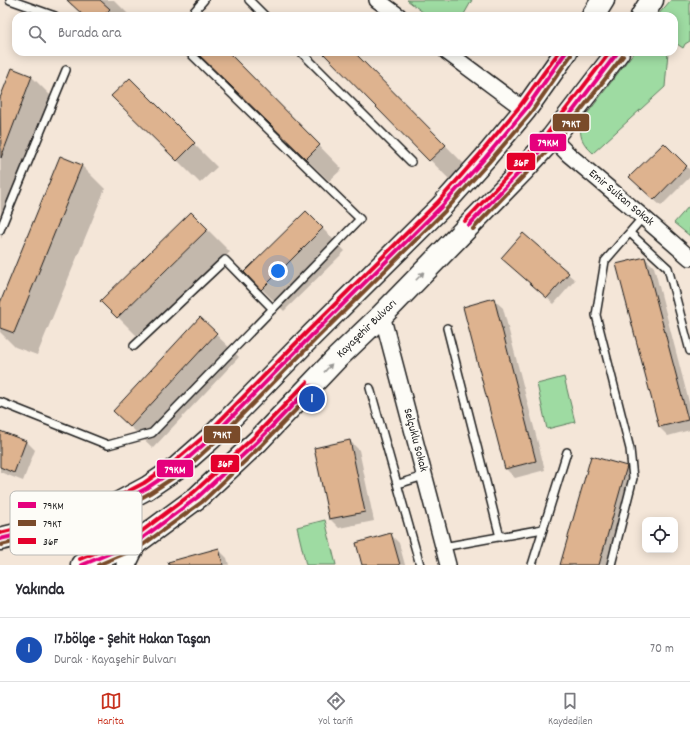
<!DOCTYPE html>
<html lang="tr">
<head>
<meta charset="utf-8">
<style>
	body { margin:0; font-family:Dekko,sans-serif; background:#f7f7f7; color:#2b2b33 }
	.controls { position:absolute; right:12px; bottom:12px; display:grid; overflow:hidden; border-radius:8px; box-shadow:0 2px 10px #0003 }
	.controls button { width:36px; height:36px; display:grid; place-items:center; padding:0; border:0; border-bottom:1px solid #e1e1e2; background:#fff; color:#2b2b33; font:20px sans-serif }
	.you { position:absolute; left:278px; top:271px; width:14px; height:14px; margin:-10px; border:3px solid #fff; border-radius:50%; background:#1a73e8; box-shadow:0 0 0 6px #1a73e833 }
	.badge { display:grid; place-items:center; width:26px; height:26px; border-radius:50%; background:#c8321e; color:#fff; font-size:13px; font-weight:700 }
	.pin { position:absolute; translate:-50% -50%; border:2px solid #fff; box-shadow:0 1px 4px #0006 }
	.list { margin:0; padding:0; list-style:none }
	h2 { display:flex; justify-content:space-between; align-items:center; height:52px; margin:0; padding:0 16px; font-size:17px }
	h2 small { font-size:13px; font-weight:400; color:#7c7c81 }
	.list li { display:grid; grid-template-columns:26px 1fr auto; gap:12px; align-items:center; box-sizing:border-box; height:64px; padding:0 16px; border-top:1px solid #e1e1e2 }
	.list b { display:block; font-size:15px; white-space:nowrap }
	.list p { margin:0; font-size:13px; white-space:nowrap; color:#7c7c81 }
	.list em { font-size:13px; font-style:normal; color:#7c7c81 }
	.icon { flex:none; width:22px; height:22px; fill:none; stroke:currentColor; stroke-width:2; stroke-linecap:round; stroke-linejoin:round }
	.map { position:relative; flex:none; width:690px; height:565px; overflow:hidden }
	.search { position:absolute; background:#fff; box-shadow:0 2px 10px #0003; left:12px; right:12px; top:12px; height:44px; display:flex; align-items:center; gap:10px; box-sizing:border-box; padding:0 14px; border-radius:12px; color:#7c7c81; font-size:15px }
	.sheet { height:116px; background:#fff }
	nav { display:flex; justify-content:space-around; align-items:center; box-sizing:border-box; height:56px; border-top:1px solid #e1e1e2; background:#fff; font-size:11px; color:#7c7c81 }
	nav a { display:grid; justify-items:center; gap:2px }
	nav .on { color:#c8321e }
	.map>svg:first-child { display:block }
</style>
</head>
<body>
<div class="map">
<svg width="690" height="565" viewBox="0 0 690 565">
	<rect width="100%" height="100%" fill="#f4e6d8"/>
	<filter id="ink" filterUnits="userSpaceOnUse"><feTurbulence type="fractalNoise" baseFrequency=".025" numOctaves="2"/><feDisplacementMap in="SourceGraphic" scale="8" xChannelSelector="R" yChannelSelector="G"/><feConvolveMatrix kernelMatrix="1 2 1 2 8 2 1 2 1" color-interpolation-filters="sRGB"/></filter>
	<g filter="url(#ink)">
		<!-- green -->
		<g fill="#9edba2" stroke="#5d7c5f">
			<polygon points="407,0 472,0 463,16 428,16"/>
			<polygon points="671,0 690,0 690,41 685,44 683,48 674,42 674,16 657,16"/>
			<path d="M634,52H668L665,87L593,153C582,143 579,137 581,122Z"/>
			<polygon points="690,205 690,236 674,223"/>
			<polygon points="564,377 575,422 547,429 537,384"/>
			<polygon points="325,520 336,565 306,565 297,527"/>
		</g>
		<!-- shadow -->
		<g fill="#0003">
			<polygon points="66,0 114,0 130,16 84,16 73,5 72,6"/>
			<polygon points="197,52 227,52 342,169 329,181"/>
			<polygon points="323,52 353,52 468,168 453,183"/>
			<polygon points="12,69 32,77 54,99 1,239 0,101"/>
			<polygon points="130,80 217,167 200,183 113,96"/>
			<polygon points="664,144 690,170 690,177 661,206 637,184"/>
			<polygon points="60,157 82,166 105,189 37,355 15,347 0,332 0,305"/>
			<polygon points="306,212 345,251 284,311 245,272"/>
			<polygon points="191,213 230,252 140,339 102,301"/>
			<polygon points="502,258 568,274 575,280 554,304"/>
			<polygon points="645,258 654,267 690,406 690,430 668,436 659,427 617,265"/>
			<polygon points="494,300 503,308 545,470 515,478 506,469 464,307"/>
			<polygon points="200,319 239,357 153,448 114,411"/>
			<polygon points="0,432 26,441 35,450 23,481 0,472"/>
			<polygon points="350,441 359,450 374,521 339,528 330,519 315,448"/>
			<polygon points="626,467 635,476 610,565 561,565"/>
			<polygon points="390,534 399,543 405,565 364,565"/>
			<polygon points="218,549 227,558 229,565 183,565"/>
		</g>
		<!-- building -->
		<g fill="#deb38f" stroke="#1c1c1c">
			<polygon points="67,0 100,0 110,9 103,16 84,16"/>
			<polygon points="196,52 228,52 320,145 306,159"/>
			<polygon points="322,52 354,52 446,145 429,161"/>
			<polygon points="12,68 32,76 1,158 0,98"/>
			<polygon points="130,78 195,143 177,161 111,96"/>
			<polygon points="664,143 687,166 654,200 629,177"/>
			<polygon points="60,156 82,165 14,333 0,328 0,303"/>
			<polygon points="306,211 323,228 261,290 244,272"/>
			<polygon points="191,212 208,229 117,318 100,301"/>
			<polygon points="523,233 569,273 547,298 501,258"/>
			<polygon points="645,257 688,420 659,427 616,264"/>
			<polygon points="494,298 536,461 505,469 463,307"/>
			<polygon points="200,317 217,333 130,427 113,411"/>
			<polygon points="0,431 26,441 14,473 0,467"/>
			<polygon points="350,440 365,512 329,519 314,448"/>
			<polygon points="591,456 627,466 599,565 560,565"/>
			<polygon points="391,533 400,565 362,565 356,543"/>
			<polygon points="219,548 223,565 169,565 168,562"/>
		</g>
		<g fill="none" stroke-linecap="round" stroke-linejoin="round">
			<!-- service casing -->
			<g stroke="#1c1c1c" stroke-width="10">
				<g id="service">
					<polyline points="10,0 55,16"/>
					<polyline points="249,0 265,16"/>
					<polyline points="190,16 204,0"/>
					<polyline points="301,52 411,162"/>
					<polyline points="0,230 66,70"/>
					<polyline points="630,233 668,268 690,351"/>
					<polyline points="447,328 500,537"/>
					<polyline points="134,346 225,260 273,309"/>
					<polyline points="370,388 420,565"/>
					<polyline points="0,402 108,445 152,433 360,219 189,52"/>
					<polyline points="398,484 424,476"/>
					<polyline points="443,547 543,529"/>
					<polyline points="532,565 567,452"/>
					<polyline points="611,565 633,478 630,449 596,315 605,261 643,217"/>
				</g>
			</g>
			<!-- minor casing -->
			<g stroke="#1c1c1c" stroke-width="18">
				<g id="minor">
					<polyline points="377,0 399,16"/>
					<polyline points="447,52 525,110"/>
					<polyline points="552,138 568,154 643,217 690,258"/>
					<polyline points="382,315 448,565"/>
				</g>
			</g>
			<!-- tertiary casing -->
			<g stroke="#1c1c1c" stroke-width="22">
				<polyline id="tertiary" points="126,565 137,542"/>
			</g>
			<!-- primary casing -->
			<g stroke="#1c1c1c" stroke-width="25">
				<g id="primary">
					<polyline points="593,16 603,0"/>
					<polyline points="642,16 652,0"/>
					<polyline points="0,539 66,523 108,509 147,488 178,467 211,438 312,335 441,207 485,158 525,110 566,52"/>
					<polyline points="82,565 137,542 198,497 258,441 337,358 382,315 522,171 552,138 618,52"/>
				</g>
			</g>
			<!-- service -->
			<use href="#service" stroke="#fdfcf7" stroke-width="7"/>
			<!-- minor -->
			<use href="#minor" stroke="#fdfcf7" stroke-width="15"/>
			<!-- tertiary -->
			<use href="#tertiary" stroke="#fdfcf7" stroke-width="19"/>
			<!-- primary -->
			<use href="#primary" stroke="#fdfcf7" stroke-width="22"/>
			<!-- bus-1 casing -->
			<g stroke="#fdfcf7" stroke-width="7">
				<g id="bus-1">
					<polyline points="469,225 552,138 618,52"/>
					<polyline points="0,539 66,523 108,509 147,488 178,467 211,438 312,335 441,207 485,158 525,110 566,52"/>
					<polyline points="82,565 137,542 198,497 258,441 311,386"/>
				</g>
			</g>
			<!-- bus-2 casing -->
			<g stroke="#fdfcf7" stroke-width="7">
				<g id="bus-2">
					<polyline points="473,229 556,142 623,56"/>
					<polyline points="1,545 67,529 110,515 150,493 182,472 215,442 316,339 445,211 489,162 530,114 571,55"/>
					<polyline points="98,565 140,547 202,502 262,445 315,390"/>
				</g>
			</g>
			<!-- bus-3 casing -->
			<g stroke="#fdfcf7" stroke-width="7">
				<g id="bus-3">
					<polyline points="465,221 547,134 610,52"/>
					<polyline points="0,533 64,517 106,503 144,483 174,462 207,434 308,331 437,203 480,154 520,106 559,52"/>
					<polyline points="80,559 134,537 194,492 254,437 307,382"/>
				</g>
			</g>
			<!-- bus-1 -->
			<use href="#bus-1" stroke="#e5007d" stroke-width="4"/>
			<!-- bus-2 -->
			<use href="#bus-2" stroke="#7a4b2a" stroke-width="4"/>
			<!-- bus-3 -->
			<use href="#bus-3" stroke="#e4002b" stroke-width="4"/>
		</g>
		<!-- one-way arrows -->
		<defs><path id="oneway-solid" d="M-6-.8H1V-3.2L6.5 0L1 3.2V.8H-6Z"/></defs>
		<g fill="#989794">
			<use href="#oneway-solid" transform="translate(420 276) rotate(-46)"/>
			<use href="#oneway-solid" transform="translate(328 368) rotate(-47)"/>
		</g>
	</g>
	<g text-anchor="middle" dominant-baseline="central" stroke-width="4" stroke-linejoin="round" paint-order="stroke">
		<!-- street labels -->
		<g font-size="12" fill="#1c1c1c" stroke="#fdfcf7">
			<text transform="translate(621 198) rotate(40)">Emir Sultan Sokak</text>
			<text transform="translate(367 329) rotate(-44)">Kayaşehir Bulvarı</text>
			<text transform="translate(415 440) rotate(75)">Selçuklu Sokak</text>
		</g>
	</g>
	<!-- legend -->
	<rect x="10" y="491" width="132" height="64" rx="6" fill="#fdfcf7" stroke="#bab9b5" stroke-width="1"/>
	<rect x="18" y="502" width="18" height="6" fill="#e5007d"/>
	<rect x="18" y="520" width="18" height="6" fill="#7a4b2a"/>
	<rect x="18" y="538" width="18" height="6" fill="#e4002b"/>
	<g font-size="11" fill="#1c1c1c">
		<text x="43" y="509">79KM</text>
		<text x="43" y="527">79KT</text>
		<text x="43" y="545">36F</text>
	</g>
	<g stroke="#fdfcf7" stroke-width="1.5">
		<rect x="552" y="113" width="38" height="19" rx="4" fill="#7a4b2a"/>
		<rect x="529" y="133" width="38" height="19" rx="4" fill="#e5007d"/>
		<rect x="506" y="152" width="30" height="19" rx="4" fill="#e4002b"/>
		<rect x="203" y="425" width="38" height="19" rx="4" fill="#7a4b2a"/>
		<rect x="210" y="454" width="30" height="19" rx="4" fill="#e4002b"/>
		<rect x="156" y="459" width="38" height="19" rx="4" fill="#e5007d"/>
	</g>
	<g font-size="11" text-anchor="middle" font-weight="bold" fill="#fff">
		<text x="571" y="127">79KT</text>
		<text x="548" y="146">79KM</text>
		<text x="521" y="166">36F</text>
		<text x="222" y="438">79KT</text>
		<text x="225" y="467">36F</text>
		<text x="175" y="473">79KM</text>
	</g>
</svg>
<div class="controls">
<button><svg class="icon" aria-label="locate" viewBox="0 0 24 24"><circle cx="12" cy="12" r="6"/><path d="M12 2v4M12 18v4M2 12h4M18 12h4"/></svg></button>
</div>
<div class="you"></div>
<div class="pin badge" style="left:312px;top:399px;background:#1a4fb4">1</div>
<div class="search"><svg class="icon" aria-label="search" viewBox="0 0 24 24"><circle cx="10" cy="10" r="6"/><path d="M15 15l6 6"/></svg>Burada ara</div>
</div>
<section class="sheet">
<h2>Yakında<small></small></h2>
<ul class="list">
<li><span class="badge" style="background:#1a4fb4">1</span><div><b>17.bölge - Şehit Hakan Taşan</b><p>Durak · Kayaşehir Bulvarı</p></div><em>70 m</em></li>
</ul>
</section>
<nav>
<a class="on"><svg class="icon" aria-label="map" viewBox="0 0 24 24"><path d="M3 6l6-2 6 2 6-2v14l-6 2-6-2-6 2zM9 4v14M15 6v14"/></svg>Harita</a>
<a><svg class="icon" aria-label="directions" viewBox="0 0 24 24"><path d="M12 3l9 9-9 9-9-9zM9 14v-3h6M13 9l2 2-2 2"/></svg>Yol tarifi</a>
<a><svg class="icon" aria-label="saved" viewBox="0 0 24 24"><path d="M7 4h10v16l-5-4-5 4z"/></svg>Kaydedilen</a>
</nav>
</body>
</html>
